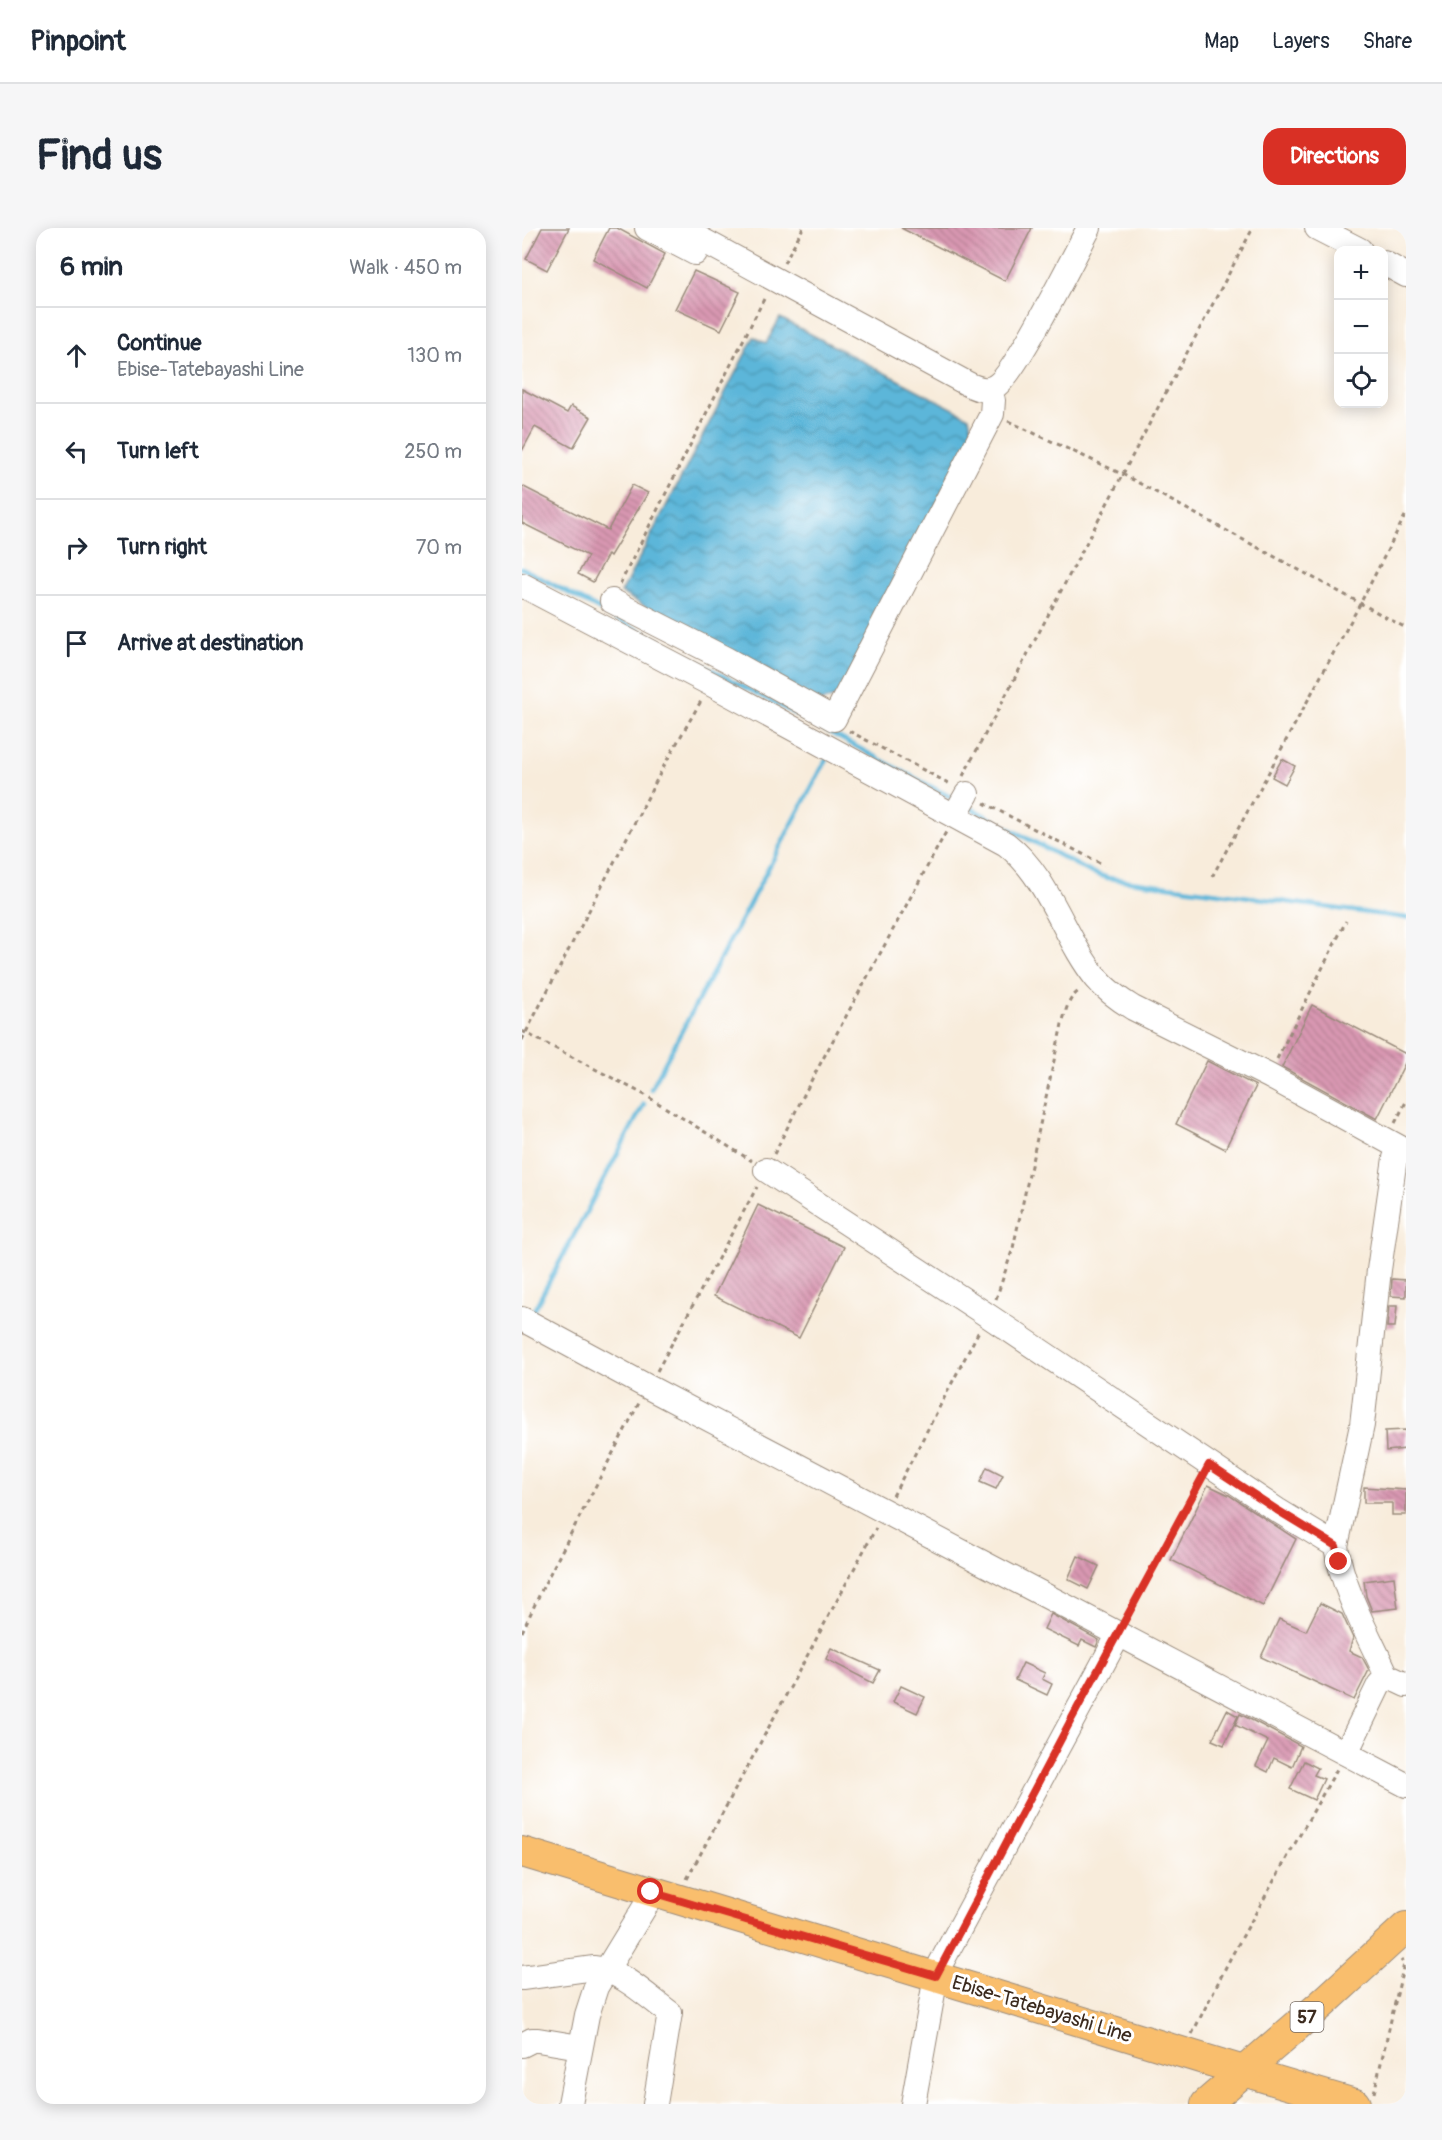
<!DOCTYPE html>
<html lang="en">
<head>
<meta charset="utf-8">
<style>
	body { margin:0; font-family:Pangolin,sans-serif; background:#f6f6f7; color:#1f2937 }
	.controls { position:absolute; right:18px; top:18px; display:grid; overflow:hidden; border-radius:12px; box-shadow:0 3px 15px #0003 }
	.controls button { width:54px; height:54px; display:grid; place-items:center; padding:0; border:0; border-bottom:2px solid #e0e1e3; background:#fff; color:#1f2937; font:30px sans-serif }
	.stop { position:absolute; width:18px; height:18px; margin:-14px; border:4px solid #d93025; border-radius:50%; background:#fff }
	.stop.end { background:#d93025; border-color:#fff; box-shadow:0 2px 6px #0008 }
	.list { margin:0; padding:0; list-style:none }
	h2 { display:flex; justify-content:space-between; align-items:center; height:78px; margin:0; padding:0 24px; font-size:26px }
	h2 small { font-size:20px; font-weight:400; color:#747a83 }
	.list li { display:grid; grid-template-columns:39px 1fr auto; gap:18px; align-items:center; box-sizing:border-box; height:96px; padding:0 24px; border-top:2px solid #e0e1e3 }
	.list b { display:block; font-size:22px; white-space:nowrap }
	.list p { margin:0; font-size:20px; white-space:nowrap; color:#747a83 }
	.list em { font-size:20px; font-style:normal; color:#747a83 }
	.icon { flex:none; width:33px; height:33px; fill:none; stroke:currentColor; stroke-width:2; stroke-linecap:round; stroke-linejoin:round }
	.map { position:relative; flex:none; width:884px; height:1876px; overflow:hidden; border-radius:18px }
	header { display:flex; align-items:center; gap:36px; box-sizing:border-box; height:84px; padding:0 30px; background:#fff; border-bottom:2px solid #e0e1e3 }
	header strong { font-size:28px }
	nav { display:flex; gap:33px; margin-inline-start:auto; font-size:21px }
	.intro { display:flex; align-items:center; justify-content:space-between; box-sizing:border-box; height:144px; padding:0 36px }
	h1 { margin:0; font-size:42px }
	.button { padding:15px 27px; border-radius:18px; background:#d93025; color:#fff; font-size:21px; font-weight:700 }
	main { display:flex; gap:36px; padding:0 36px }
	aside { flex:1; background:#fff; border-radius:18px; box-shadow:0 3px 15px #0003 }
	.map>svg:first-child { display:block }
</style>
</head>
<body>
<header>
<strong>Pinpoint</strong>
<nav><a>Map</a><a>Layers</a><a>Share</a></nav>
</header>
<div class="intro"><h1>Find us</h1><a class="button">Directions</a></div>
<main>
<aside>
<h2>6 min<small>Walk · 450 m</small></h2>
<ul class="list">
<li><svg class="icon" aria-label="ahead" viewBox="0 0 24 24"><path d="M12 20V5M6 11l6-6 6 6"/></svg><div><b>Continue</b><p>Ebise-Tatebayashi Line</p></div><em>130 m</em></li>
<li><svg class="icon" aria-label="left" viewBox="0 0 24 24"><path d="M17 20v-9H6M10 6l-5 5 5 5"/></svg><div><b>Turn left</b></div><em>250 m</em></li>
<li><svg class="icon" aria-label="right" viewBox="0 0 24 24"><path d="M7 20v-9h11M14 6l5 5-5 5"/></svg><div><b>Turn right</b></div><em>70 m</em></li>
<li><svg class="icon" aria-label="arrive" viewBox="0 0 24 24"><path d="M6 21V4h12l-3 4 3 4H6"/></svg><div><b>Arrive at destination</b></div></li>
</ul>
</aside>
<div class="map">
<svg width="884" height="1876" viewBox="0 0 884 1876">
	<defs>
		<pattern id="water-waves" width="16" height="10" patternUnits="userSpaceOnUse" patternTransform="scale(1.5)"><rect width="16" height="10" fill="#5bb6d9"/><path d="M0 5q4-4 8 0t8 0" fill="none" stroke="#4c94af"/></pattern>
		<pattern id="building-back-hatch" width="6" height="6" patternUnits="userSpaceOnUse" patternTransform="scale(1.5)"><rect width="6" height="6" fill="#d998b2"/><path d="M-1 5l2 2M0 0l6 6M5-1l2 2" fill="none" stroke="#b17c90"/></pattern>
	</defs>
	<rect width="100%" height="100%" fill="#fff"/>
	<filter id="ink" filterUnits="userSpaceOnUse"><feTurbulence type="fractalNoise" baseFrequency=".0167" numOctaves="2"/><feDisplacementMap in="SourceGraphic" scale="12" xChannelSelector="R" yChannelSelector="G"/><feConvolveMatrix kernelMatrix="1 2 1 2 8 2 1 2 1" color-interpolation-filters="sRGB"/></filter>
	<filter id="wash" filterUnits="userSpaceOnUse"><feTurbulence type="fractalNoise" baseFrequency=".008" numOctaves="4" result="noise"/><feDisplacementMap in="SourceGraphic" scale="24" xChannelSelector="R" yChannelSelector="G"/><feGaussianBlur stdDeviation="1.35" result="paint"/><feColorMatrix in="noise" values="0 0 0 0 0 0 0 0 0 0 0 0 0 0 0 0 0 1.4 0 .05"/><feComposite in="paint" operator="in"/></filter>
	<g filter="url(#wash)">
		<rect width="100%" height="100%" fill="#f8ecdb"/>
		<!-- water -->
		<polygon fill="url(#water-waves)" stroke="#4b707c" stroke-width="1.5" points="258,90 447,189 451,206 317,468 296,475 99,365 232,109 244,115"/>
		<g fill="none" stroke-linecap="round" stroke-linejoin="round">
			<!-- stream -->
			<g stroke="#5bb6d9" stroke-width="4.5">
				<polyline points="0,340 434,572"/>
				<polyline points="447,579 568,644 586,650 884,690"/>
				<polyline points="129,861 304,532"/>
				<polyline points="12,1082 122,876"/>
			</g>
		</g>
		<g id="blocks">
			<!-- building -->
			<g fill="url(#building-back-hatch)">
				<polygon points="20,0 47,0 25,42 4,31"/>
				<polygon points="87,0 95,0 143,26 125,60 71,31"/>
				<polygon points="379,0 510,0 483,53"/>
				<polygon points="172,43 218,64 199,102 153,81"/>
				<polygon points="0,161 45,185 49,178 69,189 51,220 13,199 0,223"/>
				<polygon points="110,257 126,265 88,328 86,326 71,354 56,346 66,328 0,295 0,258 86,302"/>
				<polygon points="760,531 773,538 763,556 750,549"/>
				<polygon points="790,777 884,826 884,833 855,891 760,839"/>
				<polygon points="685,833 734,858 703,921 654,896"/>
				<polygon points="236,977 322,1019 277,1110 192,1068"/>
				<polygon points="870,1051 884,1052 884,1069 869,1068"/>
				<polygon points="867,1078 875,1078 873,1099 865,1099"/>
				<polygon points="884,1202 884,1221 864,1223 863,1203"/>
				<polygon points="465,1239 481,1247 474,1261 458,1254"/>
				<polygon points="686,1257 707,1267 774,1311 741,1378 649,1332"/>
				<polygon points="842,1259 884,1262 884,1287 870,1287 870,1275 842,1275"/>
				<polygon points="556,1328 577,1338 566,1361 546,1351"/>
				<polygon points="872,1349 876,1380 850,1383 844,1368 842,1353"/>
				<polygon points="798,1375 820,1386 831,1410 827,1423 840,1429 847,1442 832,1472 739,1429 757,1391 784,1403"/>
				<polygon points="529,1386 577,1412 574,1419 560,1412 557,1418 522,1401"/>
				<polygon points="309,1420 358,1442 351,1455 304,1431"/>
				<polygon points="501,1435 523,1445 520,1451 530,1456 525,1467 493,1452"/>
				<polygon points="379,1458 403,1469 395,1485 371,1474"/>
				<polygon points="705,1482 716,1488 702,1517 690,1512"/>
				<polygon points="718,1486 779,1518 770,1539 752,1530 746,1544 734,1538 746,1513 713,1497"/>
				<polygon points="782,1533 796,1540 792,1547 802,1551 792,1572 768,1561"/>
			</g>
		</g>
	</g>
	<g filter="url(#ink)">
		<use href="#blocks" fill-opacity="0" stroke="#9a8b7c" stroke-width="1.5"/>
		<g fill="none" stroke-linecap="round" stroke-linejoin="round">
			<!-- minor casing -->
			<g stroke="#9a8b7c" stroke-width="26">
				<g id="minor">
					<polyline points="125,0 173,25"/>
					<path d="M158,0L446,156C454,160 463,164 472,159C491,151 553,26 567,0"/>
					<polyline points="795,0 838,22"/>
					<polyline points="862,35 884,47"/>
					<path d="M0,357L189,456L484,616C528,650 541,709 575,751C585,763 598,772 611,780L747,848L884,923"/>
					<polyline points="90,373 204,431 312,491 470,186 471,172"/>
					<polyline points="433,587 445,566"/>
					<path d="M878,921L873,930L857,1042L840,1197L814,1318C821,1363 846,1406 865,1448L884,1457"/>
					<polyline points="244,942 465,1087 755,1282 814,1318"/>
					<polyline points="0,1091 126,1159 884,1557"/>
					<polyline points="824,1525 857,1457 865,1448"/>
					<path d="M0,1750L72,1740C99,1742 127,1770 148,1785L133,1876"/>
					<polyline points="0,1817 10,1812 16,1812 58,1819"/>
					<polyline points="48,1876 65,1787 74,1759 124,1677 129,1663"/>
					<polyline points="391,1876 414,1748 419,1735 597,1406"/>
				</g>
			</g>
			<!-- major casing -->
			<g stroke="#9a8b7c" stroke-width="32">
				<g id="major">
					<path d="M0,1624C153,1671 307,1716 460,1763C585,1801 708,1840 833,1876"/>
					<polyline points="684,1876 800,1776 884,1699"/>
				</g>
			</g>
			<!-- path -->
			<g stroke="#9a8b7c" stroke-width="3" stroke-dasharray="4.5 4.5" stroke-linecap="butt">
				<polyline points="262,35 281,0"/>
				<polyline points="486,193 602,247 884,400"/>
				<polyline points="98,356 242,71"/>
				<polyline points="327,503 430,557"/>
				<polyline points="441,548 731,0"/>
				<polyline points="462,575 582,637"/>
				<polyline points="690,649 838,376 884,286"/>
				<polyline points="0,803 123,867 230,933"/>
				<polyline points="0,812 144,534 179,473"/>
				<polyline points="755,831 824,693"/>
				<polyline points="873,895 884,874"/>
				<polyline points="252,926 290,851 424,604"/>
				<path d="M474,1071L491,1020L540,796C544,782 546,770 558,762"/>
				<polyline points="135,1143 235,959"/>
				<polyline points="371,1268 457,1103"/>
				<polyline points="606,1389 678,1254"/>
				<polyline points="0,1404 22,1357 117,1175"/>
				<polyline points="165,1651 354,1300"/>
				<polyline points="670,1806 709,1729 815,1541"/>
				<polyline points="852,1865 882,1736 879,1732"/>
			</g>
			<!-- minor -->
			<use href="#minor" stroke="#fff" stroke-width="24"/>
			<!-- major -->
			<use href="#major" stroke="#f9be6d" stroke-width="30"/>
		</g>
	</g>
	<g fill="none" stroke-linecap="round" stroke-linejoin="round" filter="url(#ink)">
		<!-- route -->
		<polyline stroke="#d93025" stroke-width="8" points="129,1664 414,1748 549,1492 687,1237 755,1282 814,1318 817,1334"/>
	</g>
	<g text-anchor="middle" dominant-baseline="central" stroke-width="6" stroke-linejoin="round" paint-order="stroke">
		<!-- shield labels -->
		<rect fill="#fff" stroke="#766a62" stroke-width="1.5" x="768.5" y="1774" width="33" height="30" rx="4.5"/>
		<g font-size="18" font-weight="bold" fill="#3b2a1e">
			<text x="785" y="1789">57</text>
		</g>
		<!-- street labels -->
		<g font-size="20" fill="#3b2a1e" stroke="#fff">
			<text transform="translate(520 1781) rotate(17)">Ebise-Tatebayashi Line</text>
		</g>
	</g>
</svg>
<div class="controls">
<button>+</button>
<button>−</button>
<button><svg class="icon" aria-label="locate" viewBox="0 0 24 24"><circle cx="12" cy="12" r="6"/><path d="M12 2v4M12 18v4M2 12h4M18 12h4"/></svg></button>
</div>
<div class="stop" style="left:129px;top:1664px"></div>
<div class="stop end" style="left:817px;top:1334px"></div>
</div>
</main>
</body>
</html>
